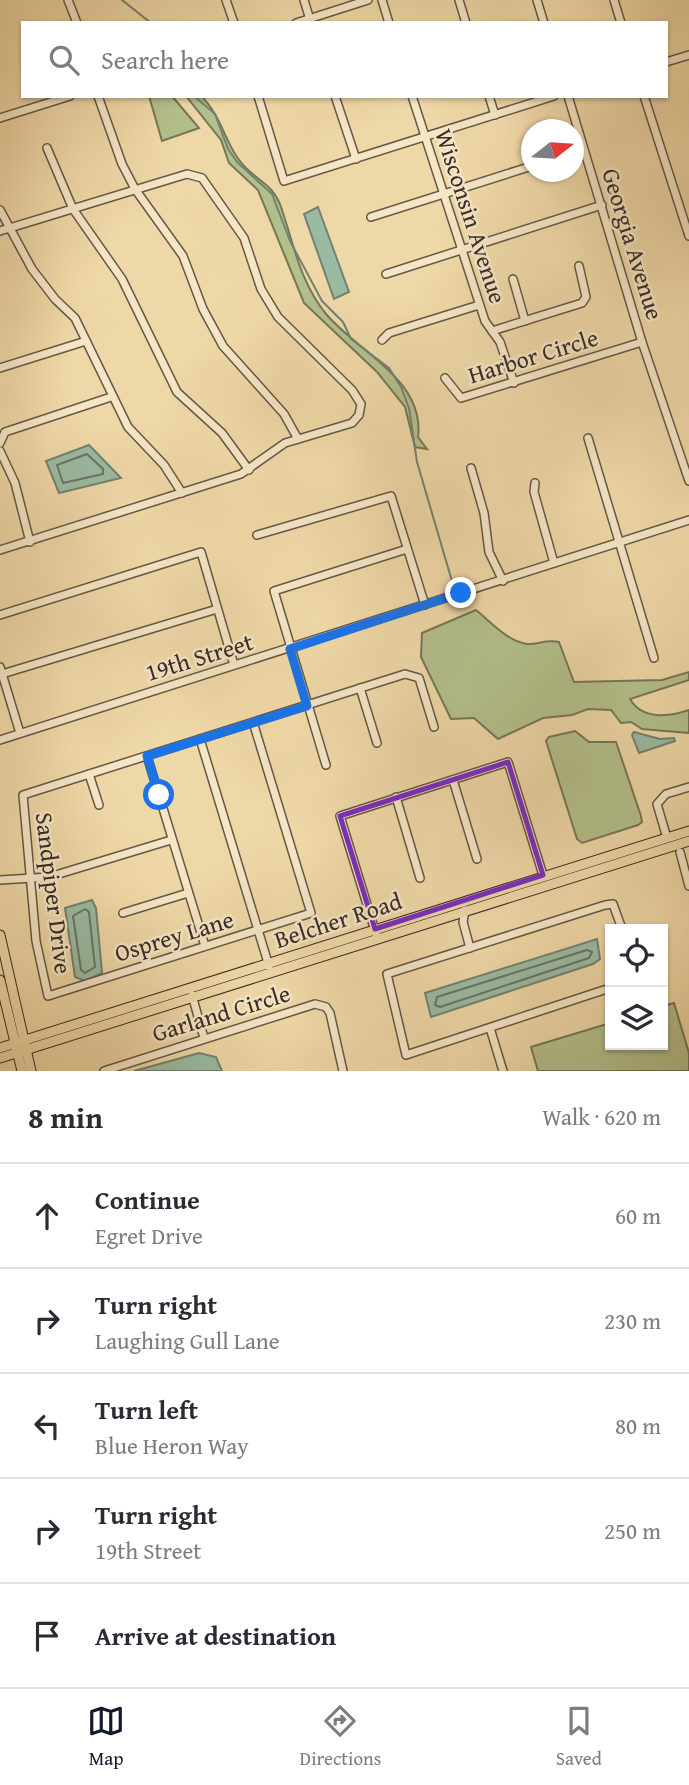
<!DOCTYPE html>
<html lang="en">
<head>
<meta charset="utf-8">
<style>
	body { margin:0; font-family:"Gentium Book Plus",serif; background:#f7f7f7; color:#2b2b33 }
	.controls { position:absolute; right:21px; bottom:21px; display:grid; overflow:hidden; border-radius:0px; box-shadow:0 2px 5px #0004 }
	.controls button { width:63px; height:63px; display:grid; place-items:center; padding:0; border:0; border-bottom:2px solid #e1e1e2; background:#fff; color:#2b2b33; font:35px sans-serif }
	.compass { position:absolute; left:521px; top:119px; width:63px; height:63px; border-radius:50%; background:#fff; box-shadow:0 2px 5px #0004; rotate:73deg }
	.stop { position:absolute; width:21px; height:21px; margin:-16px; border:5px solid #1a73e8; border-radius:50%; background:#fff }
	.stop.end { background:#1a73e8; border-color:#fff; box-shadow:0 2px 7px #0008 }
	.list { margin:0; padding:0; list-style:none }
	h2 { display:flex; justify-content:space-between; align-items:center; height:91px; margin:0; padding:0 28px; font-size:30px }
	h2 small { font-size:23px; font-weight:400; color:#7c7c81 }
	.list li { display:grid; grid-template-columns:46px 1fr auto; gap:21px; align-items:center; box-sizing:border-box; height:105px; padding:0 28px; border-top:2px solid #e1e1e2 }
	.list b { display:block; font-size:26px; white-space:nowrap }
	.list p { margin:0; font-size:23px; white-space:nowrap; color:#7c7c81 }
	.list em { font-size:23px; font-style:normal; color:#7c7c81 }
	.icon { flex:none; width:38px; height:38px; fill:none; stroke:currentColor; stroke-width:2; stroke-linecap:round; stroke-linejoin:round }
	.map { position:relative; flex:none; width:689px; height:1071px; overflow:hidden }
	.search { position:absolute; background:#fff; box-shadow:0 2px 5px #0004; left:21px; right:21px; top:21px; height:77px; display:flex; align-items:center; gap:18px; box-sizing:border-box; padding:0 24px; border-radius:0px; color:#7c7c81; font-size:26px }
	.sheet { height:616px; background:#fff }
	nav { display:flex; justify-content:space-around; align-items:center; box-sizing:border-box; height:98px; border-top:2px solid #e1e1e2; background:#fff; font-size:19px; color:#7c7c81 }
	nav a { display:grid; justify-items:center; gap:4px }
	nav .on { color:#111827 }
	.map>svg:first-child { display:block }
</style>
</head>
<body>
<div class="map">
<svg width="689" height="1071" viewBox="0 0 689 1071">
	<rect width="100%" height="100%" fill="#efd8a7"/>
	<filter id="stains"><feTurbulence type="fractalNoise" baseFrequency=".00286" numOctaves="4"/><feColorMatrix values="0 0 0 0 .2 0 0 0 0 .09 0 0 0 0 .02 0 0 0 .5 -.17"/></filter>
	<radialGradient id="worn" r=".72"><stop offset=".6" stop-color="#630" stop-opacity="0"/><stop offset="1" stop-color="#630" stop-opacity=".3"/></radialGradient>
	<!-- green -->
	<g fill="#b3c08c" stroke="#767659" stroke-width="2">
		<polygon points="149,96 172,96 199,128 162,141"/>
		<path d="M186,96H201C223,117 226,149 246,168C260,182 273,185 281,207C294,245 300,282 326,314C358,352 425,380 418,437L427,449L415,447L405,407L377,372L304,303L258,190L229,163L221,140Z"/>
		<path d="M476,610C491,622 507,641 527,644C538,645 545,639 559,642L574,682L662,680L689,672V680L630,699C642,720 669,717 689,710V733L642,729L631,722L621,723L611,710L588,709L572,715L543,718L498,739L474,718L451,719L421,657L422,633Z"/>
		<polygon points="575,731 589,742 616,742 641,816 642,822 638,825 582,843 577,839 546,741 549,737"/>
		<polygon points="674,1003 689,1053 689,1071 538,1071 531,1047 610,1023 610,1045 663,1045 663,1006"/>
	</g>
	<!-- water -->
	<g fill="#9abba3" stroke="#738271" stroke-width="2">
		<polygon points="318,207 349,292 334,299 304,214"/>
		<polygon points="89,445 121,478 59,493 46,461"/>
		<polygon points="634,732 660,739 674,738 675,741 639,753 632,735"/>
		<polygon points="92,900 96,908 102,973 85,981 75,977 65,908"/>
		<polygon points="597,939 600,959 593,964 431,1017 425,993"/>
		<polygon points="199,1053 216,1057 222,1071 134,1071"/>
	</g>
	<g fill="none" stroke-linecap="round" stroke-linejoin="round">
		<!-- shore -->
		<g stroke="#697464" stroke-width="2">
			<polygon points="87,454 103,469 103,474 63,483 57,465"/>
			<polygon points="85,909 89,912 95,967 85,973 81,970 73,916"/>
			<polygon points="587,950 592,952 589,958 440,1007 435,1005 437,997"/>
		</g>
		<!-- stream -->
		<g stroke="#738271" stroke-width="2">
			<polyline points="122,0 151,23"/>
			<polyline points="194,96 215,114 228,149 237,162 272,194 290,241 322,301 343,322 351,339 389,368 401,387 409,408 417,462 454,588"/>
		</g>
		<!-- minor casing -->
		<g stroke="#665746" stroke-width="10">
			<g id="minor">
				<polyline points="68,0 77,23"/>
				<polyline points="226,0 234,23"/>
				<polyline points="304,0 311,23"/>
				<polyline points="382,0 389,23"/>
				<polyline points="459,0 466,23"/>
				<polyline points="537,0 544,23"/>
				<polyline points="614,0 621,23"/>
				<polyline points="296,23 368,0"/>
				<polyline points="666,62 689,55"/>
				<polyline points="98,96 122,164 135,189 183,256 203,309 223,346 284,414 298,439"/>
				<polyline points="258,96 284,181 554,96"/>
				<polyline points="335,96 356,159"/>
				<polyline points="412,96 485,321 500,342 514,383"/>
				<polyline points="489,96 495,115"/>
				<polyline points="568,96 642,342 689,481"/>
				<polyline points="644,96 689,236"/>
				<polyline points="0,118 70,96"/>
				<polyline points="47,148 73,209 122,279 177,392 222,433 249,470"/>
				<polyline points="574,153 584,150"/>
				<polyline points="0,210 32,269 55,299 75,318 128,427 164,465 182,493"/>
				<polyline points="371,217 532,166"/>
				<polyline points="0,231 187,174 202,178 244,238 261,289 278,317 352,390 361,404 359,415 352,423 285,443 241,474 0,550"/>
				<polyline points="386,274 602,205"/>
				<polyline points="513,279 525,321"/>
				<polyline points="492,331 582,303 586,297 579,266"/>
				<polyline points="382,340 389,333 479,305"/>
				<polyline points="0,368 86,341"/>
				<polyline points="445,378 461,398 642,342"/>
				<polyline points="588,438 654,658"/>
				<polyline points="0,443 5,432 111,397"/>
				<polyline points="0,451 15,483 30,542"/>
				<polyline points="471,468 484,513 489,552 503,581"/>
				<polyline points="535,483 534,492 554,563"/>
				<polyline points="257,535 391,496 425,605"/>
				<polyline points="0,615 201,552 234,665"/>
				<polyline points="0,667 20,733"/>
				<polyline points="2,674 217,609"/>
				<polyline points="360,688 377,743"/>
				<polyline points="253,722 311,913 48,996 36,941 23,795 405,674 419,678 434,727"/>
				<polyline points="200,739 269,966"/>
				<polyline points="0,740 689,520"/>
				<polyline points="147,756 205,946"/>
				<polyline points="326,765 274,591 407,549"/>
				<polyline points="89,774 99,805"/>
				<polyline points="453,780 477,859"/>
				<polyline points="396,797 420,878"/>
				<polyline points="667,838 657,804 666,794 689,787"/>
				<polyline points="680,852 689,886"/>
				<polyline points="0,880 49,877 171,840"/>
				<polyline points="465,910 463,922 470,948"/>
				<polyline points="123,913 188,893"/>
				<polyline points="376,934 340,816 508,762 543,875"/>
				<polyline points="610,988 406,1055 387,974 605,905 613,904 622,929"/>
				<polyline points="192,995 204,1038"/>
				<polyline points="490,1028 503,1071"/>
				<polyline points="104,1071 315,1004 326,1007 330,1013 343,1071"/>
			</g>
		</g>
		<!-- major casing -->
		<g stroke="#382c26" stroke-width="11">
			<g id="major">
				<polyline points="0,935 31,1071"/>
				<polyline points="0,980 22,1071"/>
				<polyline points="0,1048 689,831"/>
				<polyline points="0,1058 689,841"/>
			</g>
		</g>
		<!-- minor -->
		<use href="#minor" stroke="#f5e6c6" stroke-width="7"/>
		<!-- major -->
		<use href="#major" stroke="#efd8a7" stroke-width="9"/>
	</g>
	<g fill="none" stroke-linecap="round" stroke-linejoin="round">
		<!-- route -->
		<polyline stroke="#1a73e8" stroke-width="9" points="159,795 147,756 307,706 290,649 461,593"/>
	</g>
	<!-- marked area -->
	<path fill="none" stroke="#7b2cbf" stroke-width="5" stroke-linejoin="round" d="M508,762L543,875L375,929L340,816Z"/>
	<g text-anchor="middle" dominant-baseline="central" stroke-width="5" stroke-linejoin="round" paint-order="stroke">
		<!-- street labels -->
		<g font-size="24" fill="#382c26" stroke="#f5e6c6">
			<text transform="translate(471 216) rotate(72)">Wisconsin Avenue</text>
			<text transform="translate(633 244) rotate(73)">Georgia Avenue</text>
			<text transform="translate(533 356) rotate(-17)">Harbor Circle</text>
			<text transform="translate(199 657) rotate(-17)">19th Street</text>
			<text transform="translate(54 893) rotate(83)">Sandpiper Drive</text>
			<text transform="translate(338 920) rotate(-18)">Belcher Road</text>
			<text transform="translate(174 936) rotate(-17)">Osprey Lane</text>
			<text transform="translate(221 1013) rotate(-17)">Garland Circle</text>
		</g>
	</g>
	<rect width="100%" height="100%" filter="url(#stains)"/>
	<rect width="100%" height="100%" fill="url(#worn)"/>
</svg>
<div class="controls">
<button><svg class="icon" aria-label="locate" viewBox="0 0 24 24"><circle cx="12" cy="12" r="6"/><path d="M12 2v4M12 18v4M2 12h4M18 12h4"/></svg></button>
<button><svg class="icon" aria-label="layers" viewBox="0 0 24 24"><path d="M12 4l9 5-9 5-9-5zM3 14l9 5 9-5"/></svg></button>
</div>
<svg class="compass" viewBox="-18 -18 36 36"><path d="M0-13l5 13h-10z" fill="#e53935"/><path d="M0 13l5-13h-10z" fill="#7c7c81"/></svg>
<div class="stop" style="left:159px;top:795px"></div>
<div class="stop end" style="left:461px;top:593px"></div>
<div class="search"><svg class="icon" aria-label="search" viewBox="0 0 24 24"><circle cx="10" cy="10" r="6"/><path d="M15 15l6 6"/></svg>Search here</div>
</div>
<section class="sheet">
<h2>8 min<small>Walk · 620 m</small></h2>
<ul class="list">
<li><svg class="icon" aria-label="ahead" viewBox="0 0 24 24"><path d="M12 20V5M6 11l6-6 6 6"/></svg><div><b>Continue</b><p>Egret Drive</p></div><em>60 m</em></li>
<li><svg class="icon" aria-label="right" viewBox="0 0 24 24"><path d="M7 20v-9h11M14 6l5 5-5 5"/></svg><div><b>Turn right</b><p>Laughing Gull Lane</p></div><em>230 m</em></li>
<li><svg class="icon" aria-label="left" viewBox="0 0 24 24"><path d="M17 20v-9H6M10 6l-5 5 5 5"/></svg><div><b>Turn left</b><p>Blue Heron Way</p></div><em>80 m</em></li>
<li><svg class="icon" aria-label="right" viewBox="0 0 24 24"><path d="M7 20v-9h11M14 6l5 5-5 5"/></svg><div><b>Turn right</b><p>19th Street</p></div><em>250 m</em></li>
<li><svg class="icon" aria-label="arrive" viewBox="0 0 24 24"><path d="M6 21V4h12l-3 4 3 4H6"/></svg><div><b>Arrive at destination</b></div></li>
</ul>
</section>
<nav>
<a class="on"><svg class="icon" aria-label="map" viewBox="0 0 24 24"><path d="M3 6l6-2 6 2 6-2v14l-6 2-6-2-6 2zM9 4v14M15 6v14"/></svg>Map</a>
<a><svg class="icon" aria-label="directions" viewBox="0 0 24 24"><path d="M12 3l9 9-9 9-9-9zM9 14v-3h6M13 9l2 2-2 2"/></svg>Directions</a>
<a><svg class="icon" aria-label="saved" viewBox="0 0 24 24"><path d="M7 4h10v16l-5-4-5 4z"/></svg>Saved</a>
</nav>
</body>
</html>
